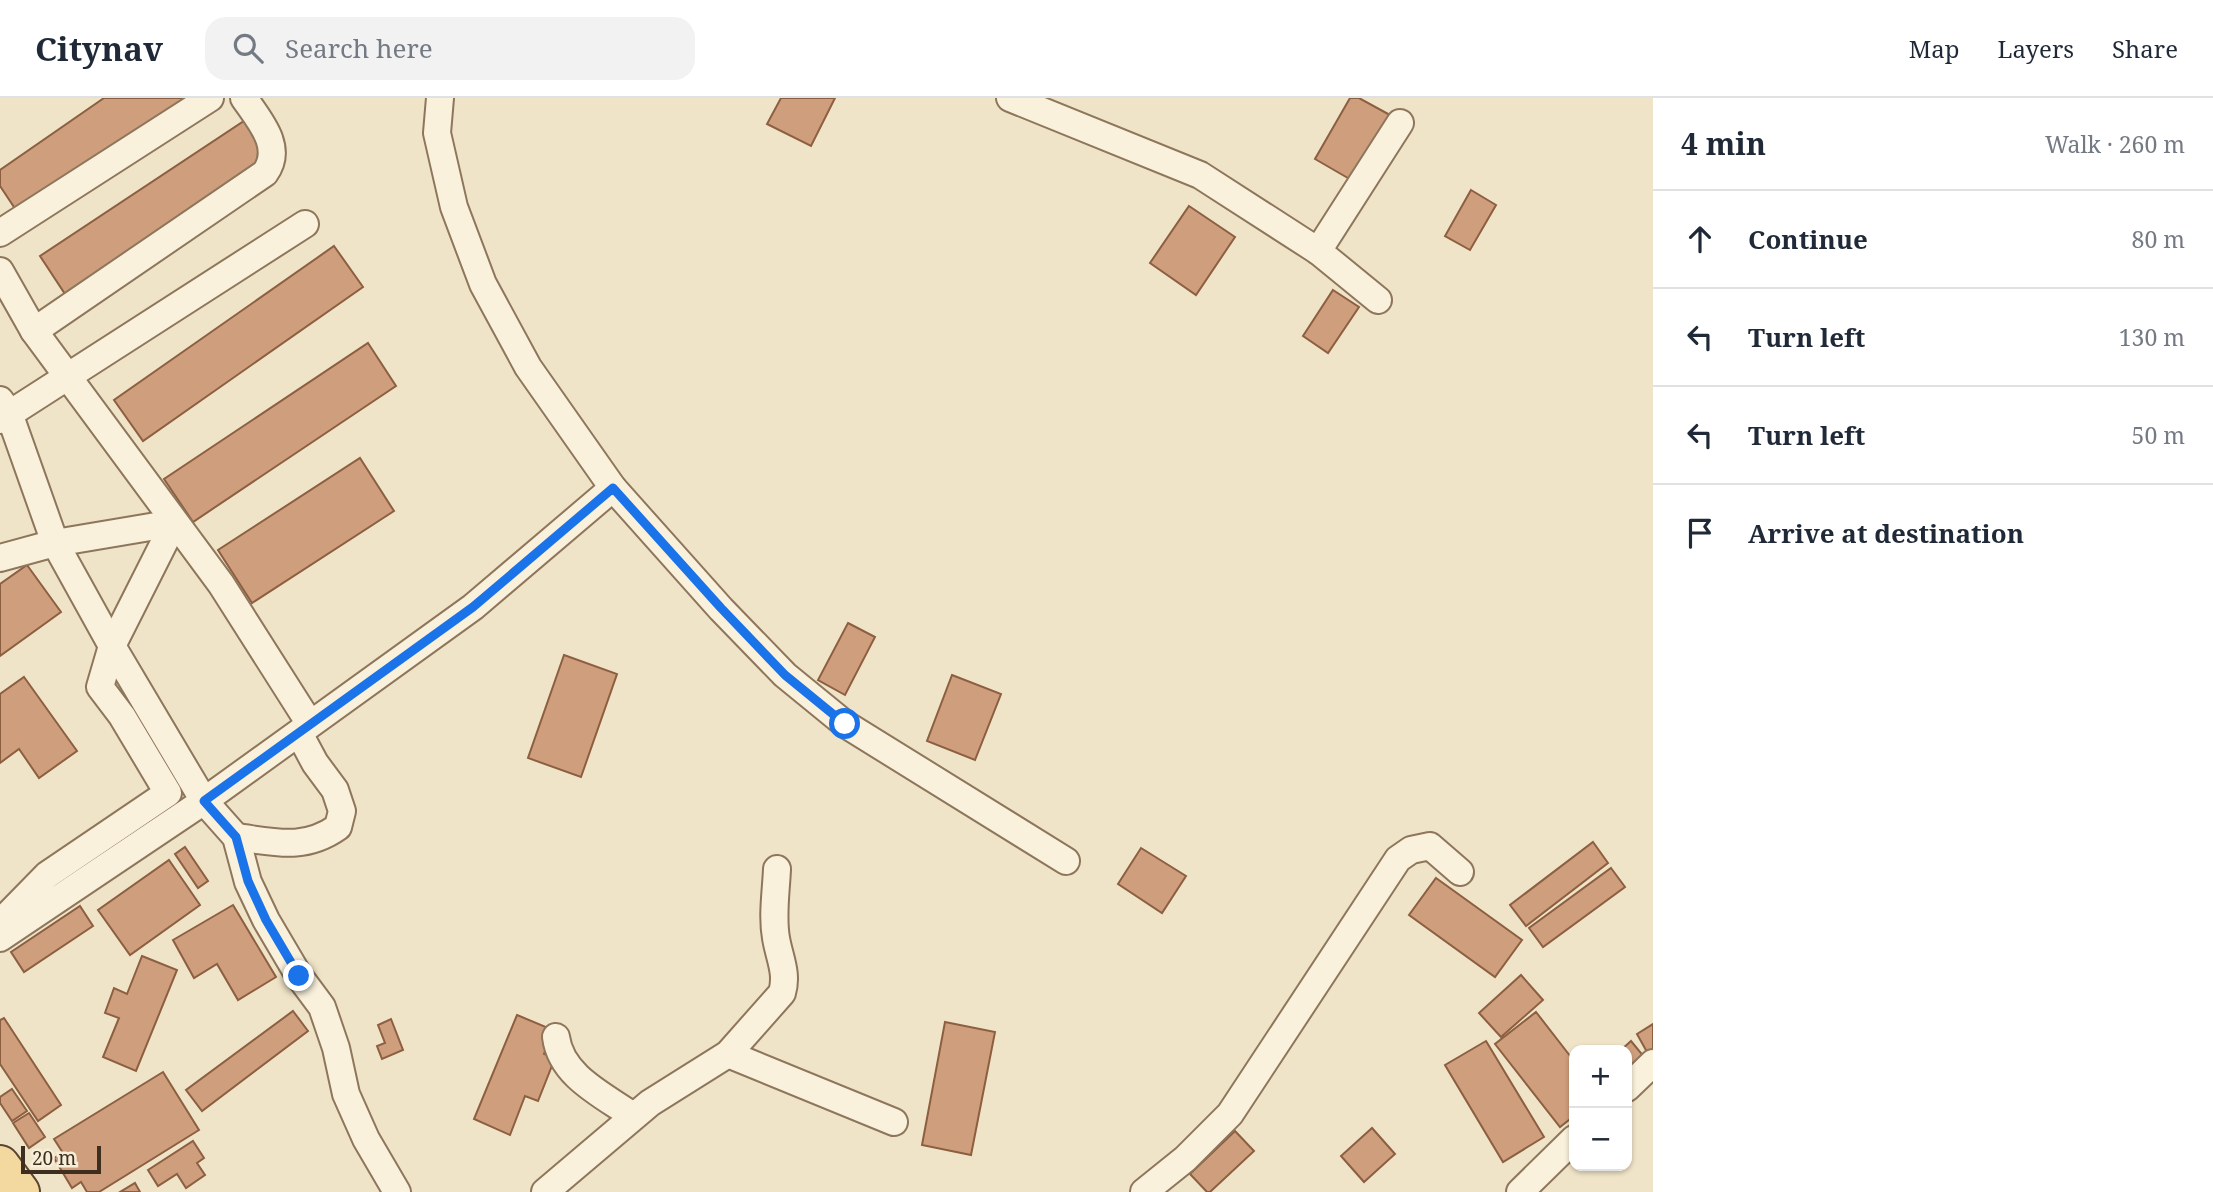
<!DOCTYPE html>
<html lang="en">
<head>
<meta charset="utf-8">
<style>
	body { margin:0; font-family:"Noto Serif",serif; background:#f2f2f3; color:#1f2937 }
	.controls { position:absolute; right:21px; bottom:21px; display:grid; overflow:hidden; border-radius:14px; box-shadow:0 2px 5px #0004 }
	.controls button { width:63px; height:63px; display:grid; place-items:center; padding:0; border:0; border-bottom:2px solid #e0e1e3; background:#fff; color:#1f2937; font:35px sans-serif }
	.scale { position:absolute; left:21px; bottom:18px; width:80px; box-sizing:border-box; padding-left:7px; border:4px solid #3d2e20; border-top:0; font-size:19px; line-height:24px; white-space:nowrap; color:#3d2e20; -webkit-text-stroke:5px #f7eed8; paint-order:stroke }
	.stop { position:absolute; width:21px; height:21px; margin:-16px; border:5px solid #1a73e8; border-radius:50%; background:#fff }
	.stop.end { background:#1a73e8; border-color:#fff; box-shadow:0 2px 7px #0008 }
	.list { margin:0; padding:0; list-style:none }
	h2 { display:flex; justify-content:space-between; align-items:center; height:91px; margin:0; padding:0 28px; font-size:30px }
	h2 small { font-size:23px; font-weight:400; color:#747a83 }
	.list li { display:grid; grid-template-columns:46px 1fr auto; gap:21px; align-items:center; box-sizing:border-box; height:98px; padding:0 28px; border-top:2px solid #e0e1e3 }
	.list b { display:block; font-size:26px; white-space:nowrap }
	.list em { font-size:23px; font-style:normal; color:#747a83 }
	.icon { flex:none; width:38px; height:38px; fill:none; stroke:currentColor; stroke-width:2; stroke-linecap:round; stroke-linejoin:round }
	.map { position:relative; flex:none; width:1653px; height:1094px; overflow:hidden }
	header { display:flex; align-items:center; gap:42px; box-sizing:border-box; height:98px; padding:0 35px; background:#fff; border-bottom:2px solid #e0e1e3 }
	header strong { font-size:33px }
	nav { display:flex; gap:38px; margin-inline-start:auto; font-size:24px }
	.search { width:490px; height:63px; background:#f2f2f3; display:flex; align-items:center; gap:18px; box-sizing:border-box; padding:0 24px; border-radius:21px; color:#747a83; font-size:26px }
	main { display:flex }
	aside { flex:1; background:#fff }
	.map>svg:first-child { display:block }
</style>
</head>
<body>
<header>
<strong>Citynav</strong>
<div class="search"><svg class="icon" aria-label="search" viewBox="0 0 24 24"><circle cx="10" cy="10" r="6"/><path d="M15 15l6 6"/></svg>Search here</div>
<nav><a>Map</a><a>Layers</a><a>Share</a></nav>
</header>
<main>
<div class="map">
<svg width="1653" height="1094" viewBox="0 0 1653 1094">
	<rect width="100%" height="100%" fill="#f0e4c8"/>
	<!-- building -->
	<g fill="#cf9f7d" stroke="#8d5f41" stroke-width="2">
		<polygon points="104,0 185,0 18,115 0,88 0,72"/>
		<polygon points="781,0 835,0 811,48 767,26"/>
		<polygon points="1350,0 1359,0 1390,17 1353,83 1315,61"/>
		<polygon points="244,23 271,64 67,199 40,158"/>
		<polygon points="1471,92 1496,107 1470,152 1445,138"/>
		<polygon points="1189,108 1235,139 1196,197 1150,165"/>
		<polygon points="334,148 363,189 143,343 114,302"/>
		<polygon points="1333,192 1359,209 1328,255 1303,238"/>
		<polygon points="368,245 396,288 193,424 164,381"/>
		<polygon points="360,360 394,413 252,505 218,452"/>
		<polygon points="27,467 61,514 0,558 0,486"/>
		<polygon points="848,525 875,539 845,597 818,582"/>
		<polygon points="564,557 617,576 581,679 528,660"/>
		<polygon points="952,577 1001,596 975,662 927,643"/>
		<polygon points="24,579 77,653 39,680 19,651 0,665 0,596"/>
		<polygon points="1593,744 1608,765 1526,828 1510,807"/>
		<polygon points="185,749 208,783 198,790 175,756"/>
		<polygon points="1141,750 1186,778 1162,815 1118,786"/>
		<polygon points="169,762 200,807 130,857 98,812"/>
		<polygon points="1611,770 1625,789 1543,849 1529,830"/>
		<polygon points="1436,780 1522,842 1495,879 1409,817"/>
		<polygon points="233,807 276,879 238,902 217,866 194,880 173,842"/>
		<polygon points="80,808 93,828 24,874 11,854"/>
		<polygon points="142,858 177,872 136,973 103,959 119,920 105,915 114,890 127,896"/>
		<polygon points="1521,877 1543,902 1501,939 1479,915"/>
		<polygon points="293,913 308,933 202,1013 186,992"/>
		<polygon points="1536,914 1574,963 1574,1018 1560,1029 1495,946"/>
		<polygon points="517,917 553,932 544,956 555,960 538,1003 525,998 510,1037 474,1021"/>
		<polygon points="4,920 61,1007 38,1023 0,966 0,922"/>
		<polygon points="391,921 403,952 382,961 377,948 385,945 378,927"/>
		<polygon points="945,924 995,934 971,1057 922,1047"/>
		<polygon points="1653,926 1653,951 1647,954 1637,936"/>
		<polygon points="1486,943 1544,1039 1503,1064 1445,967"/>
		<polygon points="1631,943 1645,960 1627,975 1627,952 1621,952"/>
		<polygon points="163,974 199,1032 99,1094 87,1094 81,1084 72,1090 54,1060 63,1055 54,1041"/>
		<polygon points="12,991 27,1013 12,1023 0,1005 0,999"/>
		<polygon points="29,1015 45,1039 29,1050 13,1025"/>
		<polygon points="1372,1030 1395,1056 1364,1084 1341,1058"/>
		<polygon points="1235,1033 1254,1053 1210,1094 1207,1094 1190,1076"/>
		<polygon points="193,1043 204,1060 197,1065 205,1077 186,1090 177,1076 158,1088 148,1072"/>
		<polygon points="135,1085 140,1094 120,1094"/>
	</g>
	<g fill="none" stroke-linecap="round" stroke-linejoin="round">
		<!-- minor casing -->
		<g stroke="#8d765c" stroke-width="30">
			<g id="minor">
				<polyline points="440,0 437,35 454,109 483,186 528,269 613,390 721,511 785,577 845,626 1066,763"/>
				<polyline points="1010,0 1200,77 1318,153 1378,202"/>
				<polyline points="0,135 210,0"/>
				<polyline points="1318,153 1400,25"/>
				<polyline points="0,173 34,233 221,486 310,626"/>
				<path d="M34,233L265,75C284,49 259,22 244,0"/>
				<polyline points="0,302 9,315 55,445 112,548 204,703 236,739 248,784 266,822 299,878 322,909 336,950 346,996 366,1041 397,1094"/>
				<polyline points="0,322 305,126"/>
				<polyline points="0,460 55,445 174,425"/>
				<path d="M236,739C275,744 304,753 338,729L342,713L335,692L315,665L299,635"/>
				<polyline points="0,825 47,777 168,695 122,618 100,589 112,548 174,425"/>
				<polyline points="0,840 204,703 473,509 613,390"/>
				<path d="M556,939C561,978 603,997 633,1018"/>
				<polyline points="728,956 894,1024"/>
				<polyline points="1627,990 1653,965"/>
				<path d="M545,1094L650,1005L728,956L782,895C788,875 779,859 776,840C772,818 776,794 777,771"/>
				<polyline points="1144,1094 1185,1061 1230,1016 1398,761 1411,752 1430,748 1460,774"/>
				<polyline points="1520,1094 1574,1041"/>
			</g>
		</g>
		<!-- primary casing -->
		<g stroke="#5b4430" stroke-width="42">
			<polyline id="primary" points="0,1067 20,1094"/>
		</g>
		<!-- minor -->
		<use href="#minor" stroke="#faf1dc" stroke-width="26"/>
		<!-- primary -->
		<use href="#primary" stroke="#f3d9a0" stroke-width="38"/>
	</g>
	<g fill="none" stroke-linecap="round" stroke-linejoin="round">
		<!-- route -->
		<polyline stroke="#1a73e8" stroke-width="9" points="299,878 266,822 248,783 236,739 204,703 473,509 613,390 721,510 785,577 845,626"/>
	</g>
</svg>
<div class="controls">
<button>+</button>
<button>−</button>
</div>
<div class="scale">20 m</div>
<div class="stop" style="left:845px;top:626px"></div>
<div class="stop end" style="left:299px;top:878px"></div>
</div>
<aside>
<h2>4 min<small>Walk · 260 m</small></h2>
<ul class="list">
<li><svg class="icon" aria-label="ahead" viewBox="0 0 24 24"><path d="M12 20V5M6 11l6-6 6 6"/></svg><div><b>Continue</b></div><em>80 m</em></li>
<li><svg class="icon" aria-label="left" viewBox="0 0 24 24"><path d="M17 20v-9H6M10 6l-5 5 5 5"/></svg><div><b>Turn left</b></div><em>130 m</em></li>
<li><svg class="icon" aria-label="left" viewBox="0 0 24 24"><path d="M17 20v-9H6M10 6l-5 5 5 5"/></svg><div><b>Turn left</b></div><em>50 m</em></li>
<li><svg class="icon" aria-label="arrive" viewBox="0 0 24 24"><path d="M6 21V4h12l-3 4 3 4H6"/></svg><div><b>Arrive at destination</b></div></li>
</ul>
</aside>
</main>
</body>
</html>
